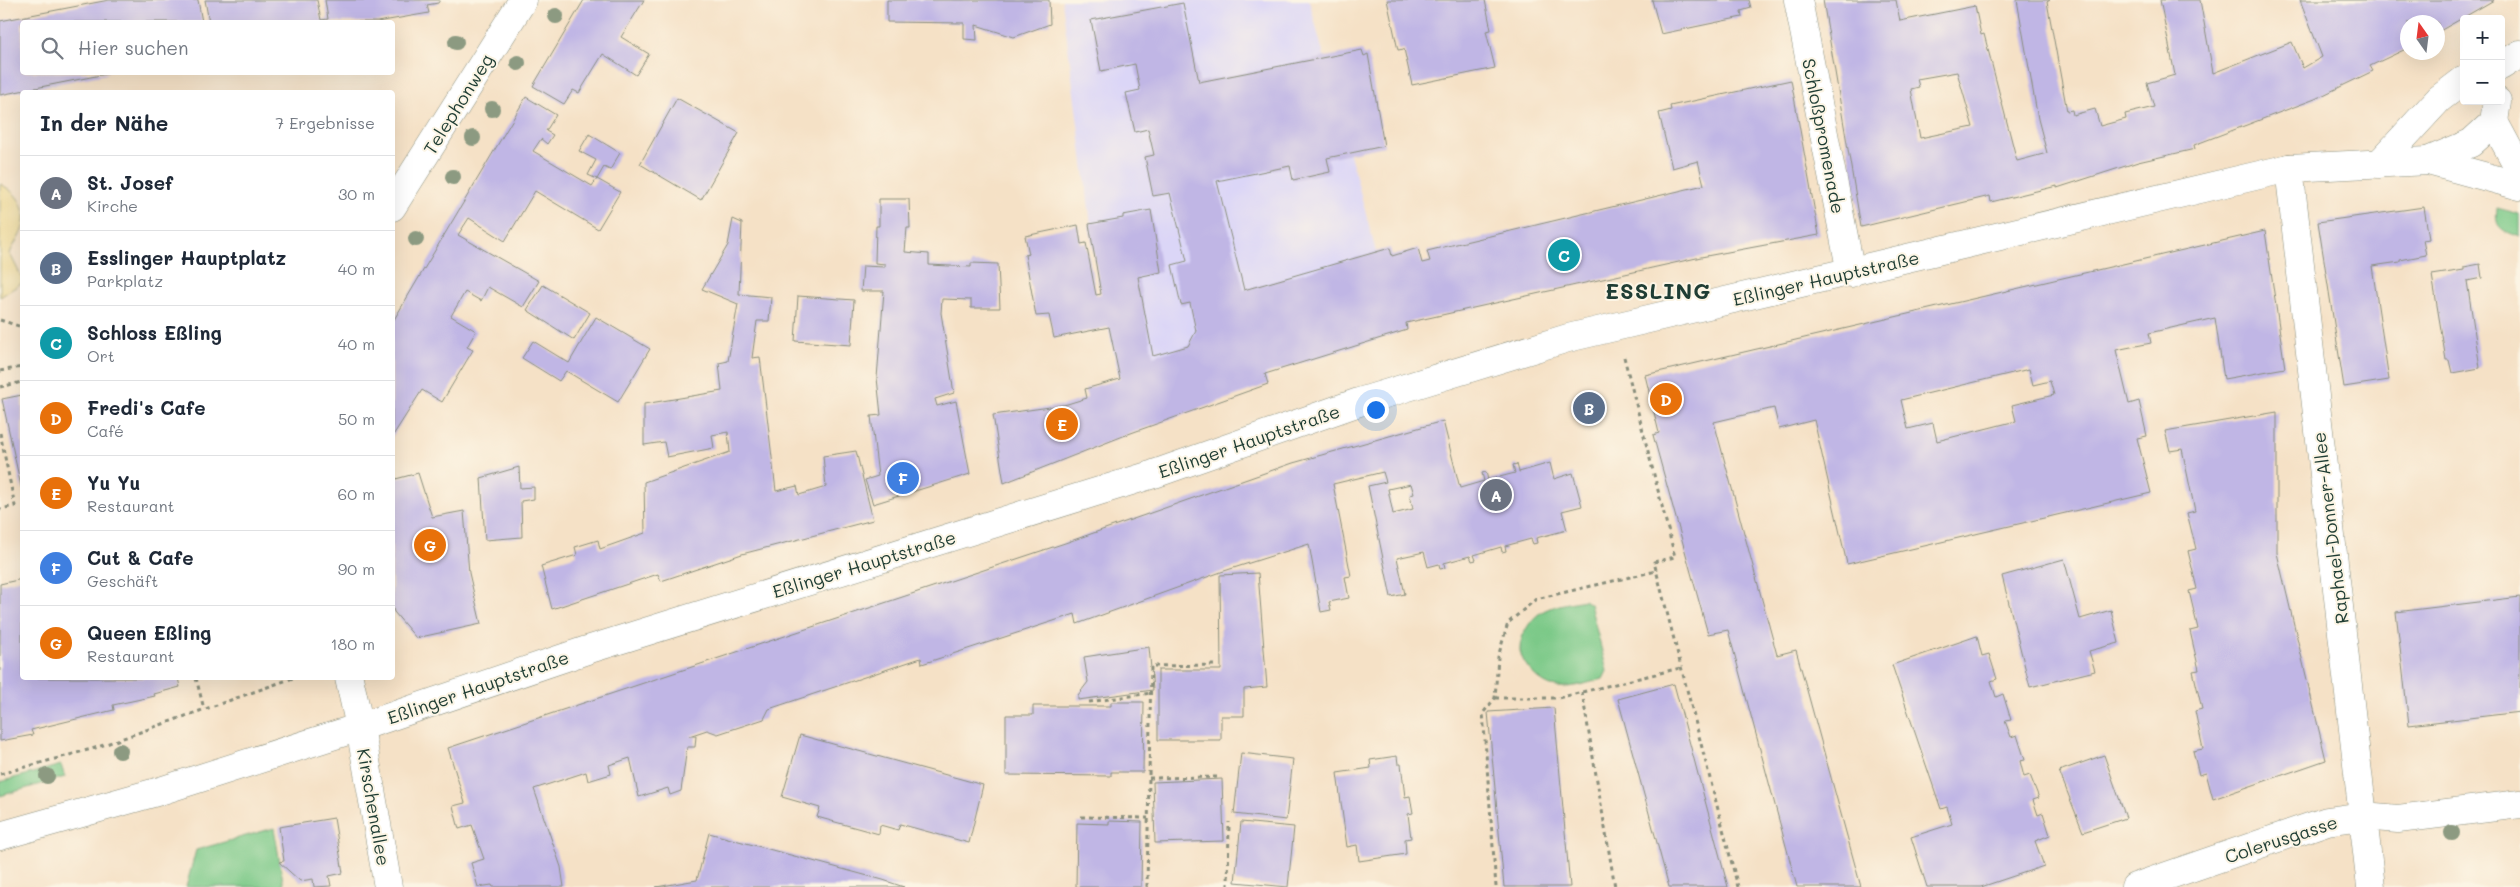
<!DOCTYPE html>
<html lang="de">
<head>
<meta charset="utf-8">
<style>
	body { margin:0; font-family:Mali,sans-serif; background:#f2f2f3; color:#1f2937 }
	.controls { position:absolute; right:15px; top:15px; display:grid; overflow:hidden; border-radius:5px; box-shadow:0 5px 20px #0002 }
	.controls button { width:45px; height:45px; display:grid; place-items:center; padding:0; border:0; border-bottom:1px solid #e0e1e3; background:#fff; color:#1f2937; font:25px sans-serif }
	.compass { position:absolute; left:2400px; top:15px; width:45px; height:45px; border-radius:50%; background:#fff; box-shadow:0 5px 20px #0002; rotate:346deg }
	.you { position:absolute; left:1375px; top:409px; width:18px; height:18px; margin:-12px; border:4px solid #fff; border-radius:50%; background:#1a73e8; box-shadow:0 0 0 8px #1a73e833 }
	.badge { display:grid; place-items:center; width:32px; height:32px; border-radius:50%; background:#ea580c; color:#fff; font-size:16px; font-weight:700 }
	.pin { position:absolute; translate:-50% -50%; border:2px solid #fff; box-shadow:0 1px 5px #0006 }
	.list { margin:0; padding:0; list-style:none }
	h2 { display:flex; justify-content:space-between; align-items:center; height:65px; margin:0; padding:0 20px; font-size:21px }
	h2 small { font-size:16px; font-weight:400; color:#747a83 }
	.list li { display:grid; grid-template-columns:32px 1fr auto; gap:15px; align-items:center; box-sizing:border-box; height:75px; padding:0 20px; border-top:1px solid #e0e1e3 }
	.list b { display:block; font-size:19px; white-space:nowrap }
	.list p { margin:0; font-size:16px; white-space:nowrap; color:#747a83 }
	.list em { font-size:16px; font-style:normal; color:#747a83 }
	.icon { flex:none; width:28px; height:28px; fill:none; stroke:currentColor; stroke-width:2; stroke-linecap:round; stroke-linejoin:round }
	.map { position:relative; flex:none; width:2520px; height:887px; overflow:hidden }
	.search { position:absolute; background:#fff; box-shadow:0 5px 20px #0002; left:20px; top:20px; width:375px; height:55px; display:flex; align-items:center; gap:12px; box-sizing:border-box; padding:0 18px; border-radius:5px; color:#747a83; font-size:19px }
	.panel { position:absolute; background:#fff; box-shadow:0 5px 20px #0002; left:20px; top:90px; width:375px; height:590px; border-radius:5px }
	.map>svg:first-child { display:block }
</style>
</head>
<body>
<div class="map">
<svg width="2520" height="887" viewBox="0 0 2520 887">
	<rect width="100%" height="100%" fill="#fcf5e5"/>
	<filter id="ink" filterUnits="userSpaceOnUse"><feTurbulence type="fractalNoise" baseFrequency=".02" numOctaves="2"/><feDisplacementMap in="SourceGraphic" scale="10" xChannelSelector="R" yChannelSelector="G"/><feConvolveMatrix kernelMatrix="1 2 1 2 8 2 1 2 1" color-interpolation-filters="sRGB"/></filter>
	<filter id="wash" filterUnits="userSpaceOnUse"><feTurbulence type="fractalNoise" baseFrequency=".0096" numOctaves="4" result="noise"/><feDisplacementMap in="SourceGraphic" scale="20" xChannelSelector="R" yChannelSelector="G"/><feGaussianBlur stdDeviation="1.12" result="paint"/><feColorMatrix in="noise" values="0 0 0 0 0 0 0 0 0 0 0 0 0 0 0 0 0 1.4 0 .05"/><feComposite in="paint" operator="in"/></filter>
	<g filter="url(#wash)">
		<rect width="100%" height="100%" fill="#f5e1c6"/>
		<!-- built -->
		<polygon fill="#dbd6f7" points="1062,0 1309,0 1376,252 1390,248 1407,330 1266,374 1268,384 1131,433 1098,279"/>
		<!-- green -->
		<g fill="#7cc988" stroke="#4e835e">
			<path d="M2497,208L2520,214V237C2502,230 2494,229 2497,208Z"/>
			<path d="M1584,600L1590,604L1607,671L1603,679C1587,683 1567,690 1551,686C1538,682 1520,662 1520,649C1520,636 1530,620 1540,613C1552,605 1570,603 1584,600Z"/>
			<polygon points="61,765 65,777 0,796 0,782"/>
			<polygon points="274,828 284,887 186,887 196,850"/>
		</g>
		<!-- sand -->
		<path fill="#eeda9e" stroke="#868c69" d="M0,184C19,193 30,211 21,233C18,240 12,246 10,254L22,278V283L0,297Z"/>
		<g id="blocks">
			<!-- building -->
			<g fill="#c0b6e5" fill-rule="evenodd">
				<polygon points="109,0 198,0 202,22 22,22 22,72 111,73 0,95 0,21"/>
				<polygon points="205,0 317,0 321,20 328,19 325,0 440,0 438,3 427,5 429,13 377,22 209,22"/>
				<polygon points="584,0 644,0 621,37 649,54 636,75 603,54 579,93 573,90 564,104 533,86"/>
				<polygon points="887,0 1049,0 1050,24 1014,37 976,25 977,40 964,39 964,23 887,22"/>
				<polygon points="1387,0 1485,0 1491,30 1486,31 1495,68 1412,85 1404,49 1398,50"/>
				<polygon points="1652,0 1749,0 1751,8 1741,11 1742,17 1661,34"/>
				<path d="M1823,0H1896L1900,21L1975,6L1981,35L1984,34L2017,161L2047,153L2038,119L2017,0H2050L2047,2L2067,111L2072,110L2073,115L2095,109L2100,126L2126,119L2125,114L2154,107L2147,83L2175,75L2160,0H2200L2213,73L2292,42L2303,68L2322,57L2300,0H2494L2438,32V22H2408V48L2370,66L2373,71L2315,99L2194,145L2195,149L2138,162L2057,188V186L1991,202L1990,196L1861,227ZM1957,72L1973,127L1920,138L1911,89L1919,87L1917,79Z"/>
				<polygon points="1183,3 1199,82 1362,50 1364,56 1368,54 1384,146 1327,158 1330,172 1293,180 1290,166 1217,181 1244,290 1390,248 1392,256 1418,248 1422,263 1430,261 1427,251 1704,185 1698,161 1672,168 1659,113 1671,110 1670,106 1791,80 1819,235 1701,257 1406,323 1407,330 1265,374 1268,384 1131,433 1004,483 993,415 1064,405 1087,398 1085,389 1120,379 1109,327 1054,338 1049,315 1036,316 1025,255 1029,254 1025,236 1078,225 1081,244 1086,243 1096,295 1101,294 1089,224 1123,218 1123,215 1151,210 1161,272 1138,277 1153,356 1188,346 1196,331 1190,303 1181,305 1172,265 1187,261 1170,193 1153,196 1145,157 1154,155 1148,129 1135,132 1126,93 1140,90 1135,64 1101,71 1091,20"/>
				<polygon points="526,97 556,115 546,131 553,135 547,144 541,139 533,151 592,186 597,179 588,175 596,160 579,151 589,134 620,153 610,170 604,167 597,179 620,192 598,229 535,191 505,241 469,218 458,235 539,281 523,307 488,287 481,301 465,292 451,316 476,331 467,347 473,350 442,402 422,390 392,437 392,323"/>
				<polygon points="677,98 739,133 701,200 640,164"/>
				<polygon points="879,199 909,199 910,228 907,228 905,252 929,254 929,265 971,267 971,263 998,264 1000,308 971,308 971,300 942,299 941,313 954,393 935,399 937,406 956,401 970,474 873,504 865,480 878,476 871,416 881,415 877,378 884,291 861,291 863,266 885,267 885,264 875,263 876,226 879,226"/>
				<polygon points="2424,207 2429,239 2423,240 2426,255 2400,260 2400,262 2372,266 2389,380 2344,387 2318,222"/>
				<polygon points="733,219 742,223 739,294 771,297 769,321 757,321 752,358 760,357 776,491 797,486 799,495 826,487 823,456 856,451 873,520 742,554 661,581 658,574 552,609 541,566 577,555 575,547 598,540 600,549 645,533 644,482 730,452 728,432 712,435 714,448 667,457 664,442 644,445 644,404 722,391 719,363 728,361 738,304 702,289 728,245"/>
				<path d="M2265,231L2285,368L2224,379L2215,318L2149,333L2151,343L2116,350L2129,404L2139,401L2147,436L2137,438L2151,493L1847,564L1814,420L1779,429L1774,408L1714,422L1777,655L1796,650L1861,887H1797L1728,630L1708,634L1653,435L1659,433L1645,375ZM2029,369L2033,385L2050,381L2054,395L2012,405L2016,421L1937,441L1933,423L1908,429L1901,400Z"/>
				<polygon points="2480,264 2482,278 2467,281 2480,368 2452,373 2449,360 2446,360 2432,275 2464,270 2464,267"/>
				<polygon points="543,285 590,313 574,340 527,310"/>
				<polygon points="798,296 854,300 851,345 795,341"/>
				<polygon points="596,317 650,349 618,402 566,371 559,381 522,358 533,341 569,363"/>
				<polygon points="22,395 22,491 2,399"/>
				<polygon points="2277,412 2277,553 2326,760 2213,799 2206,773 2199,775 2193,751 2203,749 2195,711 2202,709 2193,671 2199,670 2190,631 2198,629 2189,591 2197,589 2188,551 2196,549 2187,513 2195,511 2182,449 2170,451 2165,431"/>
				<path d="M1443,421L1460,488L1484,481L1482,473L1486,472L1488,480L1515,473L1513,465L1517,464L1519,472L1550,463L1554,479L1573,473L1582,506L1562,511L1567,530L1536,538L1537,543L1533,544L1531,539L1505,546L1506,551L1502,552L1501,547L1474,555L1476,560L1472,561L1470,556L1444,563L1445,568L1440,569L1439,564L1428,567L1424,552L1397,558L1405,594L1391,597L1368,486L1386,482L1383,472L1333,484L1351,576L1345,577L1349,598L1329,602L1331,610L1321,612L1309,544L1221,572L1077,624L1075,614L922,664L921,658L769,709L764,719L718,734L707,730L689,736H696L695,747H687L681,791L670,795L668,788L639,797L630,758L609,765L611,774L588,781L586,772L534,789L561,867L564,887H493L492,885L478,887L471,863L484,859L472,825L459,829L453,806L465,803L448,748L1065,543L1293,463ZM1411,484L1414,494L1410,495L1413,509L1393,514L1388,489Z"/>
				<polygon points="519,467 520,488 534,487 534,499 521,501 522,537 485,540 481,478"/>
				<polygon points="418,473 432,517 464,511 469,573 481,624 416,638 394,612 392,605 392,480"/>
				<polygon points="2064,559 2080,619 2111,610 2119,643 2089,651 2095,671 2030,687 2002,576"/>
				<polygon points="1258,573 1267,687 1244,689 1244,716 1221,716 1221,740 1158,740 1158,670 1221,670 1220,575"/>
				<polygon points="22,579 22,678 178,678 180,687 154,694 155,696 113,705 114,710 31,730 33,735 0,741 0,584"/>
				<polygon points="2520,597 2520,712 2409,725 2396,612"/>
				<polygon points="1977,636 1982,656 1989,654 1997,679 1991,681 1996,697 2003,694 2011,720 2005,721 2011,737 2017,735 2025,760 2020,761 2024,777 2030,775 2039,798 2033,800 2038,815 2043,813 2050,835 2035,841 2044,866 1981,887 1927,887 1911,837 1952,824 1947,807 1941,809 1892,665"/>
				<polygon points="1149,647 1153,690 1078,700 1078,695 1088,682 1084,657"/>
				<polygon points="1674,684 1728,887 1669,887 1618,699"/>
				<polygon points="1111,702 1144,702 1143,772 1111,772 1111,776 1006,775 1006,715 1033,715 1033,706 1111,706"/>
				<polygon points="1554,708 1570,887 1504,887 1488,712"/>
				<polygon points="800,735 983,785 969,843 900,824 898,830 880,825 879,834 817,817 820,808 782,797"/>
				<polygon points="1241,753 1293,759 1286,820 1234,814"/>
				<polygon points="2104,755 2126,818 2083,832 2059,771"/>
				<polygon points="1397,756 1398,764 1401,764 1405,797 1410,796 1413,813 1408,814 1411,838 1405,839 1406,854 1359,861 1357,845 1347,847 1337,773 1371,768 1370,760"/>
				<polygon points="1222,779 1224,841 1155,843 1153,782"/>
				<polygon points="334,818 343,873 329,876 331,886 314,887 313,879 300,881 279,862 284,861 279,827"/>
				<polygon points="1109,821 1142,822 1141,887 1076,887 1077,823 1109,824"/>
				<polygon points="1241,822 1294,827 1288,887 1235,882"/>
				<polygon points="709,833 883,880 904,887 656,887 697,880"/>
			</g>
		</g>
	</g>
	<g filter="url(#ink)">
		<use href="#blocks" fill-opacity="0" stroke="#8a8f7d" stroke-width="1"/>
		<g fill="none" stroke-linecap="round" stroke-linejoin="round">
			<!-- street casing -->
			<g stroke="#8a8f7d" stroke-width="29">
				<g id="street">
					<polyline points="1798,0 1851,273"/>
					<polyline points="2501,66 2520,54"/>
					<polyline points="2494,122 2520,170"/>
					<polyline points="2428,161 2471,143 2494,122 2497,101"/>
					<polyline points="2379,164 2439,99 2464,80"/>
					<polyline points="2289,168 2371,887"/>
					<polyline points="360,727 388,887"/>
					<polyline points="2135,887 2327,821 2363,816 2398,819 2520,804"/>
				</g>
			</g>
			<!-- secondary casing -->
			<g stroke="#8a8f7d" stroke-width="29">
				<g id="secondary">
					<polyline points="392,207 523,0"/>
					<polyline points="349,678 360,727"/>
				</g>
			</g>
			<!-- primary casing -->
			<g stroke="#8a8f7d" stroke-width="29">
				<polyline id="primary" points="0,836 160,791 360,727 587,650 1154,474 1359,402 1568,338 2289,168 2428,161 2520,186"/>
			</g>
			<!-- path -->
			<g stroke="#8a8f7d" stroke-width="3" stroke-dasharray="4 4" stroke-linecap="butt">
				<polyline points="0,320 22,327"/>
				<polyline points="1624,357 1675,557 1654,562 1738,887"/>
				<polyline points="0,371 22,367"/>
				<polyline points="0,387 22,382"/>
				<polyline points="0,433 15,506 0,509"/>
				<polyline points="196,678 204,709"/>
				<polyline points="1582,692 1615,887"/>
				<polyline points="1495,698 1558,698 1680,668"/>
				<polyline points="1089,702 1151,693"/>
				<polyline points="0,774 95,748 293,678"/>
				<polyline points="1149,778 1218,777"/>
				<polyline points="1081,817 1148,818"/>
				<polyline points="1147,887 1151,666 1217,665"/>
				<polyline points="1228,887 1229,822"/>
				<polyline points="1496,887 1483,713 1495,698 1498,657 1508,623 1536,599 1656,571"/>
			</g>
			<!-- street -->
			<use href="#street" stroke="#fff" stroke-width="28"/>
			<!-- secondary -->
			<use href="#secondary" stroke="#fff" stroke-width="28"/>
			<!-- primary -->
			<use href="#primary" stroke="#fff" stroke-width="28"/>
		</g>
		<!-- trees -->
		<g fill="#8c9a81">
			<circle cx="556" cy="16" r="8"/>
			<circle cx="456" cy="42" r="8"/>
			<circle cx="518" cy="63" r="8"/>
			<circle cx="492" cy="109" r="8"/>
			<circle cx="473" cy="138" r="8"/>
			<circle cx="453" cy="177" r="8"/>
			<circle cx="416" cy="239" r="8"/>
			<circle cx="120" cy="751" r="8"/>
			<circle cx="47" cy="776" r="8"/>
			<circle cx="2452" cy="833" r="8"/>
		</g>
	</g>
	<g text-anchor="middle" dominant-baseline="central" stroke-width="4" stroke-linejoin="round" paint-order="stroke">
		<!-- street labels -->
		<g font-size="18" fill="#1f3d34" stroke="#fcf5e5">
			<text transform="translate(458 104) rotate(-58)">Telephonweg</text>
			<text transform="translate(1824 136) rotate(79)">Schloßpromenade</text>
			<text transform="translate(1826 278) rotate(-13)">Eßlinger Hauptstraße</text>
			<text transform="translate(1249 441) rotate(-19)">Eßlinger Hauptstraße</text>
			<text transform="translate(2330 528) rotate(-97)">Raphael-Donner-Allee</text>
			<text transform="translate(864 564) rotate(-17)">Eßlinger Hauptstraße</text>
			<text transform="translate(478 687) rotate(-19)">Eßlinger Hauptstraße</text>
			<text transform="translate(374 807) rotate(80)">Kirschenallee</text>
			<text transform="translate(2281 839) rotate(-18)">Colerusgasse</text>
		</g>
		<!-- district labels -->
		<g font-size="22" font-weight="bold" letter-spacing="1" fill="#1f3d34" stroke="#fcf5e5">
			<text x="1658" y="290">ESSLING</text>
		</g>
	</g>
</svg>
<div class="controls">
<button>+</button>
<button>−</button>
</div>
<svg class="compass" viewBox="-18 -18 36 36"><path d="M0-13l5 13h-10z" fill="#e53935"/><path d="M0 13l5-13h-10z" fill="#747a83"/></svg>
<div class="you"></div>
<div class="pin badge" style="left:1496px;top:495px;background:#6b7280">A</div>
<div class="pin badge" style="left:1589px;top:408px;background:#5c6f8a">B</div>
<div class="pin badge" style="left:1564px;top:255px;background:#0f9aa8">C</div>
<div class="pin badge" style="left:1666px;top:399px;background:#e8710a">D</div>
<div class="pin badge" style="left:1062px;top:424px;background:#e8710a">E</div>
<div class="pin badge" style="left:903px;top:478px;background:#3f7fe0">F</div>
<div class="pin badge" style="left:430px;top:545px;background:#e8710a">G</div>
<div class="search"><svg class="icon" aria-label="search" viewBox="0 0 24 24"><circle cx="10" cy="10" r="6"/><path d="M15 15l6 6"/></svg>Hier suchen</div>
<section class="panel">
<h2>In der Nähe<small>7 Ergebnisse</small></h2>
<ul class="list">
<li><span class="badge" style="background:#6b7280">A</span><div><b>St. Josef</b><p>Kirche</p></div><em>30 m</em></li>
<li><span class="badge" style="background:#5c6f8a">B</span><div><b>Esslinger Hauptplatz</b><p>Parkplatz</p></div><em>40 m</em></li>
<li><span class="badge" style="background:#0f9aa8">C</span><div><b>Schloss Eßling</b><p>Ort</p></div><em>40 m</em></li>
<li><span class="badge" style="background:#e8710a">D</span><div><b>Fredi's Cafe</b><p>Café</p></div><em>50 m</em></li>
<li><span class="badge" style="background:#e8710a">E</span><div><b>Yu Yu</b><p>Restaurant</p></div><em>60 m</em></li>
<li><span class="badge" style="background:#3f7fe0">F</span><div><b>Cut &amp; Cafe</b><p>Geschäft</p></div><em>90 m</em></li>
<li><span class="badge" style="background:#e8710a">G</span><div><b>Queen Eßling</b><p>Restaurant</p></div><em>180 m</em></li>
</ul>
</section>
</div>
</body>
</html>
